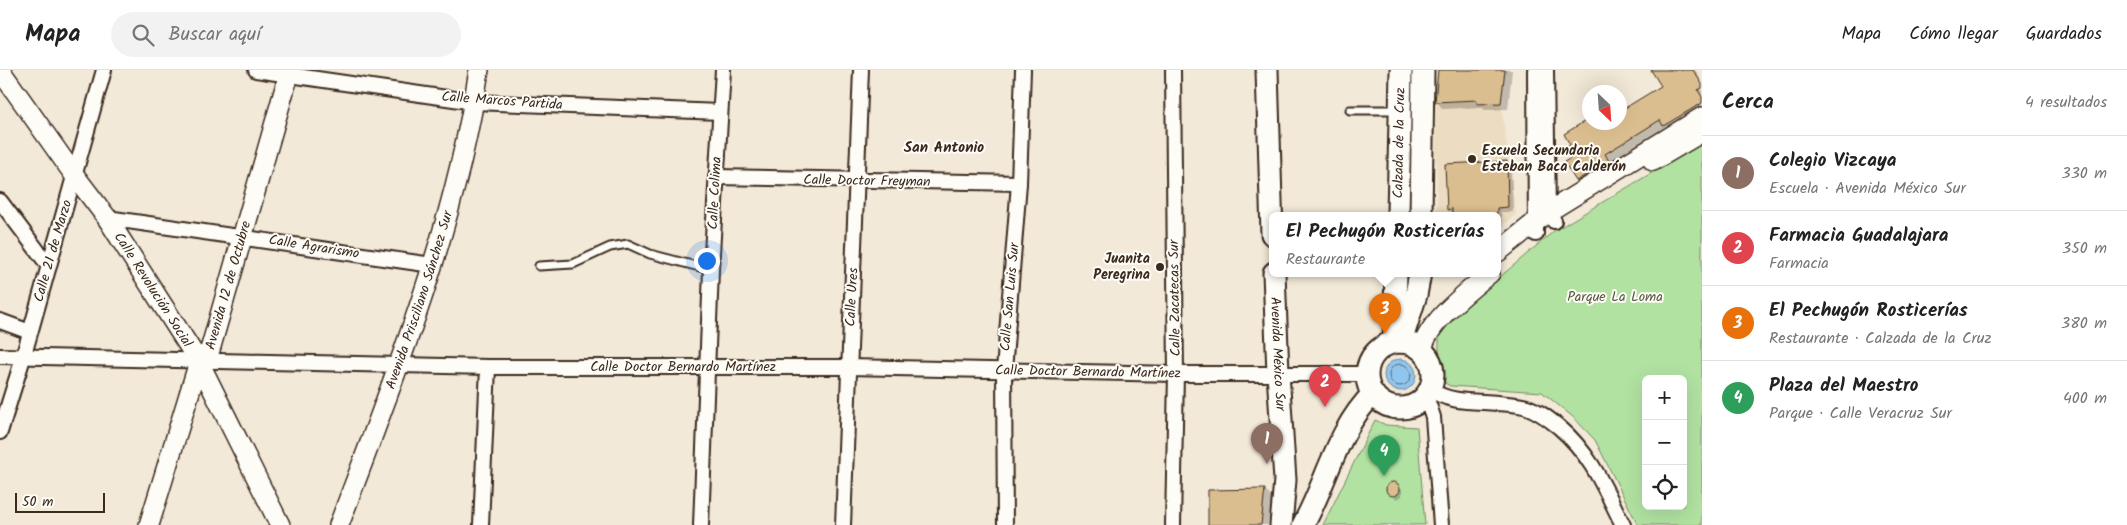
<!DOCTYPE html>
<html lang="es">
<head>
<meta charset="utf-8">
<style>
	body { margin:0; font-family:Kalam,sans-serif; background:#f2f2f2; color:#222 }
	.controls { position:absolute; right:15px; bottom:15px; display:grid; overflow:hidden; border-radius:8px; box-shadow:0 5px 20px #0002 }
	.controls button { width:45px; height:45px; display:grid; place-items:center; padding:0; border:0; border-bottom:1px solid #e0e0e0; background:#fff; color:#222; font:25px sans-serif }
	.compass { position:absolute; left:1582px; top:15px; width:45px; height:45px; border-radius:50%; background:#fff; box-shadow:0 5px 20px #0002; rotate:155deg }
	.scale { position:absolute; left:15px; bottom:12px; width:90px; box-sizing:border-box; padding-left:5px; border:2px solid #3b2a1e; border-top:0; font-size:14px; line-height:18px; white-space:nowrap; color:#3b2a1e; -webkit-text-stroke:4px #fdfcf7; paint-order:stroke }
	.you { position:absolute; left:706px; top:190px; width:18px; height:18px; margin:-12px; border:4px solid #fff; border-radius:50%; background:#1a73e8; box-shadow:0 0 0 8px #1a73e833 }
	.badge { display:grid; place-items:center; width:32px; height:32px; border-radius:50%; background:#0f766e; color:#fff; font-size:16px; font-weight:700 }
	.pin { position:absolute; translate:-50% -41px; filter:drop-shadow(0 1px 2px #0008) }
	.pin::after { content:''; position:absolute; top:26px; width:18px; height:15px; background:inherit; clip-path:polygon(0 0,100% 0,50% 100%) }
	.popup { position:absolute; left:1269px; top:142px; width:232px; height:65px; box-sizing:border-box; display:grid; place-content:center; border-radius:8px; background:#fff; filter:drop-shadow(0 1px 4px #0005); font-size:16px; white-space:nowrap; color:#767676 }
	.popup b { font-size:19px; color:#222 }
	.popup::after { content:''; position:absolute; left:50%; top:100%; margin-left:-10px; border:10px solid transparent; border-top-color:#fff }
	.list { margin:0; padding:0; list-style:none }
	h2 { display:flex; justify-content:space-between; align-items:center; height:65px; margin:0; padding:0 20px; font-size:21px }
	h2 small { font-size:16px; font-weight:400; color:#767676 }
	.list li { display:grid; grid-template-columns:32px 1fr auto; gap:15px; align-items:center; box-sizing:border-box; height:75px; padding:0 20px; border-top:1px solid #e0e0e0 }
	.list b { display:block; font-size:19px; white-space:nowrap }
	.list p { margin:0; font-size:16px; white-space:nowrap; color:#767676 }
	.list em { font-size:16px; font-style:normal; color:#767676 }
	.icon { flex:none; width:28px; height:28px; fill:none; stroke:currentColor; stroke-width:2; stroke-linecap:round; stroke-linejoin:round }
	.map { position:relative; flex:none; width:1702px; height:455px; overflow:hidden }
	header { display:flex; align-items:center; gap:30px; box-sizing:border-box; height:70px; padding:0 25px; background:#fff; border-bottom:1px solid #e0e0e0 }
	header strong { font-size:24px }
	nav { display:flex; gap:28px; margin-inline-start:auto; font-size:18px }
	.search { width:350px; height:45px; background:#f2f2f2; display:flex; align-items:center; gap:12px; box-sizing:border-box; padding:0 18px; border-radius:28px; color:#767676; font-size:19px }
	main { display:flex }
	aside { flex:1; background:#fff }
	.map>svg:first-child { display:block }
</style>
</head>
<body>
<header>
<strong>Mapa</strong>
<div class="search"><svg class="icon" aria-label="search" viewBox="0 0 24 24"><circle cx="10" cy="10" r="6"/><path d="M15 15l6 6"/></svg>Buscar aquí</div>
<nav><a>Mapa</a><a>Cómo llegar</a><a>Guardados</a></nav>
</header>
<main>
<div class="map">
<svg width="1702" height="455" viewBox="0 0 1702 455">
	<rect width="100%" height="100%" fill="#f3e9d8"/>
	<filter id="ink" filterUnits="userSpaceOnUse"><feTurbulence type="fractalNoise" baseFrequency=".02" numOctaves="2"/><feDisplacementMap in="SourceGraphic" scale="10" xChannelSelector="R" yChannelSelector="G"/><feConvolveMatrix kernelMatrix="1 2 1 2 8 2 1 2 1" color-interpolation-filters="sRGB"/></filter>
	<g filter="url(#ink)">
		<!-- built -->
		<polygon fill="#ecdcc2" points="1477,31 1478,34 1501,33 1516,144 1498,160 1498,145 1437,145 1435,32"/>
		<!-- green -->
		<g fill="#b1e2a2" stroke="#768660" fill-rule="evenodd">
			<path d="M1702,73V455H1638L1595,370L1573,347L1542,322L1450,316L1445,313C1442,297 1434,272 1443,258C1445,253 1450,249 1454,246L1554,161ZM1646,309H1683V436H1646Z"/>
			<polygon points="1375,350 1386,355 1417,357 1425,455 1323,455"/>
		</g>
		<!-- water -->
		<circle fill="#8fc6ee" stroke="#6d889b" cx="1400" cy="305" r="16"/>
		<!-- shadow -->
		<g fill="#0003">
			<polygon points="1440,0 1512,0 1508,39 1485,40 1482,37 1443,39 1437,32"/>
			<polygon points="1653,0 1695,0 1702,12 1702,43 1671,62 1666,57 1611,91 1615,98 1584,117 1577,110 1572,75 1590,52 1620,52 1620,43 1663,16"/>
			<polygon points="1506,93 1511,98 1513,142 1501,142 1502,158 1498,158 1498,145 1453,145 1448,139"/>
			<polygon points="1396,414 1402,419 1402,426 1397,429 1390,424 1388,418 1389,415"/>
			<polygon points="1265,420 1272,427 1268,455 1209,455 1209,421"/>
		</g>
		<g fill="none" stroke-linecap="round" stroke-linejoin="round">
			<!-- shore -->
			<circle stroke="#5d6871" stroke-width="1" cx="1400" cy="305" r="11"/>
		</g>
		<!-- building -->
		<g fill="#dbbe8f" stroke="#3b2a1e">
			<polygon points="1438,0 1505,0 1501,33 1477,34 1477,30 1435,32"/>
			<polygon points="1651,0 1693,0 1702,14 1702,18 1698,20 1702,27 1702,33 1663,56 1660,50 1605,84 1609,91 1576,111 1564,92 1571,88 1565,78 1570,75 1564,64 1590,48 1590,52 1620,52 1620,41 1661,16"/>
			<polygon points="1507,91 1508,137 1497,138 1497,145 1452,145 1452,139 1447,140 1445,94"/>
			<circle cx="1393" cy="419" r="7"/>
			<polygon points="1265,419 1261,455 1208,455 1208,420"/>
		</g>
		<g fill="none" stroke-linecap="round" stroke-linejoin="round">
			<!-- lane casing -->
			<g stroke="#3b2a1e" stroke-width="11">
				<g id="lane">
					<polyline points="1350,40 1398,40"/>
					<polyline points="539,196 573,194 610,177 628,174 650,184 711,200"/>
				</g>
			</g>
			<!-- street casing -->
			<g stroke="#3b2a1e" stroke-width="18">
				<g id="street">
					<polyline points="256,0 474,32 720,42"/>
					<polyline points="1173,0 1176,304 1173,455"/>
					<polyline points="1535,0 1536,164"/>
					<polyline points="1546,0 1548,142 1554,151"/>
					<polyline points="716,107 1019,113"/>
					<polyline points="0,131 49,196"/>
					<polyline points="107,148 432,195"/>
					<polyline points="0,251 30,262"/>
					<polyline points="0,286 488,297 848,297 1176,304 1367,304"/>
					<path d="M1430,319C1448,333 1475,331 1497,333C1507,334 1517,334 1527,337C1539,341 1549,349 1559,357C1591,384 1605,419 1623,455"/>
					<polyline points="1426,326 1433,347 1441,455"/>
					<polyline points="0,362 23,288 104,0"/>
					<polyline points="481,455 488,297"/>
					<polyline points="701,455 711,200 723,0"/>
					<polyline points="843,455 861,0"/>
					<polyline points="1005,455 1004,301 1019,113 1023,0"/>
				</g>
			</g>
			<!-- secondary casing -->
			<g stroke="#3b2a1e" stroke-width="22">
				<g id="secondary">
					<path id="s1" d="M0,0L75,106L107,148L199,292L280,455"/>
					<polyline points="1653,91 1702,62"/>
					<polyline points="1498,182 1548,142 1702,47"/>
					<path d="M1422,280C1427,252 1469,221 1490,203"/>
					<path id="s2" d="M149,455L199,292L210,280L290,0"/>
					<path id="s3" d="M339,455C395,306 455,158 479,0"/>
				</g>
			</g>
			<!-- primary casing -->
			<g stroke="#3b2a1e" stroke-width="25">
				<g id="primary">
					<polyline points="1267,0 1272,164"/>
					<path id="s4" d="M1398,145L1401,0"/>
					<polyline points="1421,145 1423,0"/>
					<path id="s5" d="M1274,203L1278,303L1285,410L1281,455"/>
					<circle cx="1400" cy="305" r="33"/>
					<polyline points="1394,272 1396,203"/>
					<polyline points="1401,272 1416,225 1420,203"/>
					<path d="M1303,455C1327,412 1337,359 1373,324"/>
				</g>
			</g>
			<!-- lane -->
			<use href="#lane" stroke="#fdfcf7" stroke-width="7"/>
			<!-- street -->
			<use href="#street" stroke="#fdfcf7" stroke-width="14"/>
			<!-- secondary -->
			<use href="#secondary" stroke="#fdfcf7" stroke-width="19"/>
			<!-- primary -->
			<use href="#primary" stroke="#fdfcf7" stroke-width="21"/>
		</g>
	</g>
	<!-- markers -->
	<g fill="#3b2a1e" stroke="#fdfcf7" stroke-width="2">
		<circle cx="1472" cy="89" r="5"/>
		<circle cx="1160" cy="197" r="5"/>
	</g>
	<g text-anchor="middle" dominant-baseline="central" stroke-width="4" stroke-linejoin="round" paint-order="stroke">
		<!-- street labels -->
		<g font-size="14" fill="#3b2a1e" stroke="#fdfcf7">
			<text transform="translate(502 31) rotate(4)">Calle Marcos Partida</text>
			<text stroke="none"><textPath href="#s4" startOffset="72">Calzada de la Cruz</textPath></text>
			<text transform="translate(867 111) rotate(1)">Calle Doctor Freyman</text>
			<text transform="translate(715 123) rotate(-87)">Calle Colima</text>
			<text transform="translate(314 177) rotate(9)">Calle Agrarismo</text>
			<text transform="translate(53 181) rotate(-74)">Calle 21 de Marzo</text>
			<text stroke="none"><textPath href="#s2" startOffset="254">Avenida 12 de Octubre</textPath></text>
			<text stroke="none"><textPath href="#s1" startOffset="268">Calle Revolución Social</textPath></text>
			<text transform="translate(852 227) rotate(-87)">Calle Ures</text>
			<text transform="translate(1010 227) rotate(-85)">Calle San Luis Sur</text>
			<text transform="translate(1175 228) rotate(-91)">Calle Zacatecas Sur</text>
			<text stroke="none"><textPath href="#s3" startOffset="239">Avenida Prisciliano Sánchez Sur</textPath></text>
			<text stroke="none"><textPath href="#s5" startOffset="81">Avenida México Sur</textPath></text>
			<text x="683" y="297">Calle Doctor Bernardo Martínez</text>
			<text transform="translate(1088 302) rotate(1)">Calle Doctor Bernardo Martínez</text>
		</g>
		<!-- poi labels -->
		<g font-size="14" font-weight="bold" fill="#3b2a1e" stroke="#fdfcf7" text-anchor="start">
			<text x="1482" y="81">Escuela Secundaria<tspan x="1482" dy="16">Esteban Baca Calderón</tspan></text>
			<text x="1150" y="189" text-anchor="end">Juanita<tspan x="1150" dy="16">Peregrina</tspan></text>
		</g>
		<!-- park labels -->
		<g font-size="14" fill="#58583f" stroke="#fdfcf7">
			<text x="1615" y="227">Parque La Loma</text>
		</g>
		<!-- neighbourhood labels -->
		<g font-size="15" font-weight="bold" fill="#3b2a1e" stroke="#fdfcf7">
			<text x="944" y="78">San Antonio</text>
		</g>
	</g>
</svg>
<div class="controls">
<button>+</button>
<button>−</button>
<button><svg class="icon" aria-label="locate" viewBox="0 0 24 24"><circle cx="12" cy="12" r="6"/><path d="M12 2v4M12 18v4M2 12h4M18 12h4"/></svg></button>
</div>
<svg class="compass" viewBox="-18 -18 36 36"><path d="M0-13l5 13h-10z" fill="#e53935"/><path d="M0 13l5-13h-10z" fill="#767676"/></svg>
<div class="scale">50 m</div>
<div class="you"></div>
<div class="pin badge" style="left:1267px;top:394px;background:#8d6e63">1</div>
<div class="pin badge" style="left:1325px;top:337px;background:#e0444e">2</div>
<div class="pin badge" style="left:1385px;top:264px;background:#e8710a">3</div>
<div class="popup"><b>El Pechugón Rosticerías</b>Restaurante</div>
<div class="pin badge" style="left:1384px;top:406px;background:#2e9e5b">4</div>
</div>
<aside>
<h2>Cerca<small>4 resultados</small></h2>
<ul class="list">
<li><span class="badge" style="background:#8d6e63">1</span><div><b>Colegio Vizcaya</b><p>Escuela · Avenida México Sur</p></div><em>330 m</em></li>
<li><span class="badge" style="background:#e0444e">2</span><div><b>Farmacia Guadalajara</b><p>Farmacia</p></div><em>350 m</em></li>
<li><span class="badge" style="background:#e8710a">3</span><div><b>El Pechugón Rosticerías</b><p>Restaurante · Calzada de la Cruz</p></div><em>380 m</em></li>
<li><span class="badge" style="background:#2e9e5b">4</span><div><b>Plaza del Maestro</b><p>Parque · Calle Veracruz Sur</p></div><em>400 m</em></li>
</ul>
</aside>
</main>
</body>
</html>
